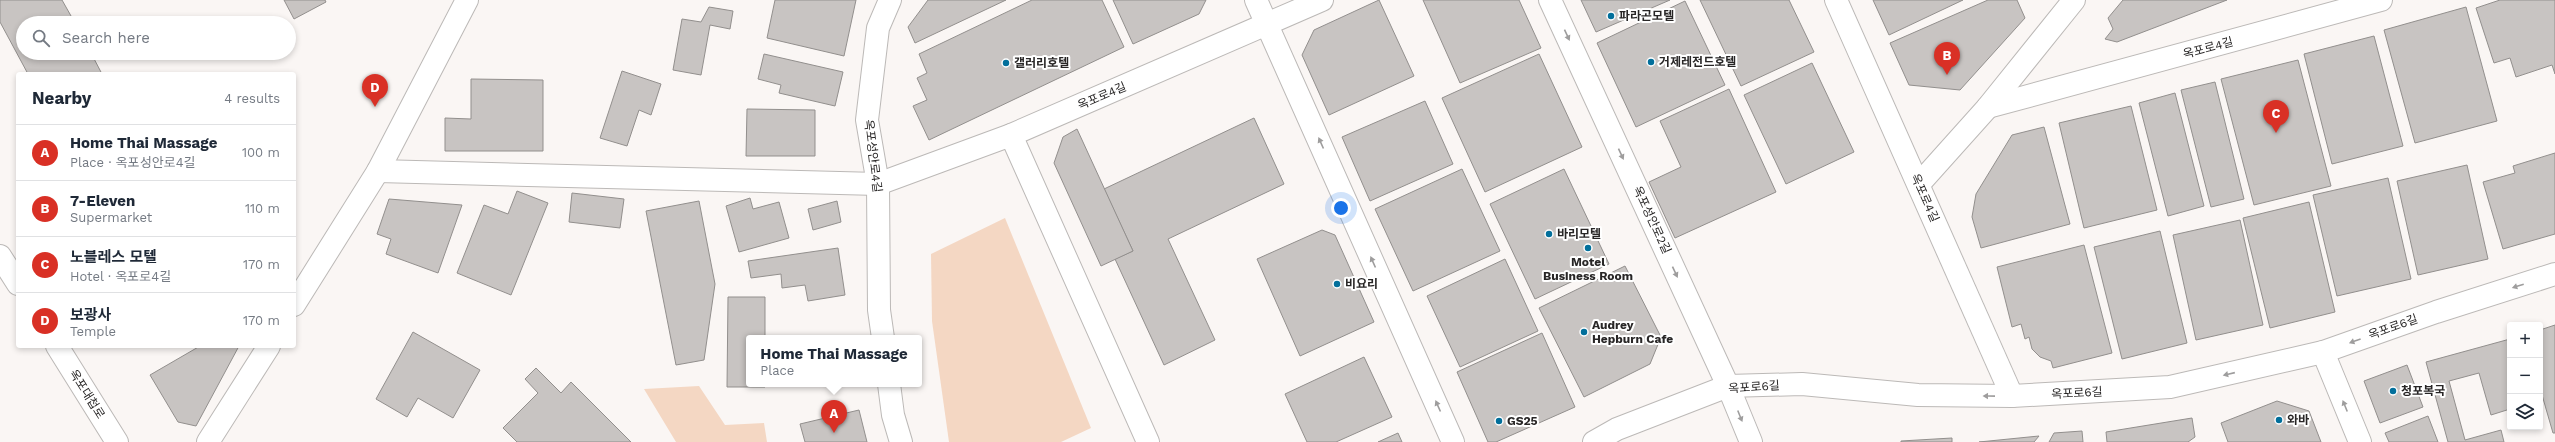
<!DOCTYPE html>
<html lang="en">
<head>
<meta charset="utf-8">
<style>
	body { margin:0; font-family:"Work Sans","Noto Sans KR",sans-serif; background:#f2f2f3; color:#1f2937 }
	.controls { position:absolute; right:12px; bottom:12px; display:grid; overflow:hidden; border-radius:4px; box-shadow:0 2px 6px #0003 }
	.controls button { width:36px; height:36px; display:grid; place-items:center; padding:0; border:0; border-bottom:1px solid #e0e1e3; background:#fff; color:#1f2937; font:20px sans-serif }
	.you { position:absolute; left:1341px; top:208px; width:14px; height:14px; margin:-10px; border:3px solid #fff; border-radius:50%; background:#1a73e8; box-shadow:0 0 0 6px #1a73e833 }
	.badge { display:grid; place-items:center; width:26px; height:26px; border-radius:50%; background:#d93025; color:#fff; font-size:13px; font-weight:700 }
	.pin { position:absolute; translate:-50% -33px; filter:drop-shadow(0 1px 2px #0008) }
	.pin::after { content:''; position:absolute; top:21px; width:14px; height:12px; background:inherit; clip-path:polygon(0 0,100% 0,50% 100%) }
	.popup { position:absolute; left:746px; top:335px; width:176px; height:52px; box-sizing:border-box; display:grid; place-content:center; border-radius:4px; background:#fff; filter:drop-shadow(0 1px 3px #0005); font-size:13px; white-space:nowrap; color:#747a83 }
	.popup b { font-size:15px; color:#1f2937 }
	.popup::after { content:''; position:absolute; left:50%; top:100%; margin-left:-8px; border:8px solid transparent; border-top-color:#fff }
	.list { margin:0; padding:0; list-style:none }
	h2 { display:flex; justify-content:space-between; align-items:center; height:52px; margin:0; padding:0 16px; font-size:17px }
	h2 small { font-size:13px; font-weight:400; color:#747a83 }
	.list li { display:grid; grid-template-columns:26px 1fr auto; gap:12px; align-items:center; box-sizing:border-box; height:56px; padding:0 16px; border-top:1px solid #e0e1e3 }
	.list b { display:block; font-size:15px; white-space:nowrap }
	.list p { margin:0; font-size:13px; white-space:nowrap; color:#747a83 }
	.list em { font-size:13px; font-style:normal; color:#747a83 }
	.icon { flex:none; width:22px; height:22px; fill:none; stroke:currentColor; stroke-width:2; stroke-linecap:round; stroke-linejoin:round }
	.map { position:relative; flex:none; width:2555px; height:442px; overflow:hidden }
	.search { position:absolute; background:#fff; box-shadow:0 2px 6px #0003; left:16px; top:16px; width:280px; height:44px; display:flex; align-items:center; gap:10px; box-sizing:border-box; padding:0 14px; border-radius:22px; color:#747a83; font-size:15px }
	.panel { position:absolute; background:#fff; box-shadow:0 2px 6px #0003; left:16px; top:72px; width:280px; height:276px; border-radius:4px }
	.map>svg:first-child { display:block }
</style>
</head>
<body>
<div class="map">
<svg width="2555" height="442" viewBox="0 0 2555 442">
	<rect width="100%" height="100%" fill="#faf6f4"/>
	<!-- green -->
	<g fill="#f4d7c3">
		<polygon points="1005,218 1091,428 1061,442 949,442 932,321 931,254"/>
		<polygon points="699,386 725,425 764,423 767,442 676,442 644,389"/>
	</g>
	<!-- building -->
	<g fill="#c8c4c2" stroke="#928f8d">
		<polygon points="0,0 62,0 75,23 23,23 23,53 91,53 102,74 28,74 0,22"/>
		<polygon points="284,0 325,0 326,2 294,19"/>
		<polygon points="775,0 856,0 844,56 767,38"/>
		<polygon points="928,0 1006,0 915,43 908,27"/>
		<polygon points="1032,0 1102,0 1124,47 929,140 913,106 927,100 917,78 927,73 919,54"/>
		<polygon points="1113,0 1206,0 1199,14 1133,44"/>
		<polygon points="1379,0 1414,76 1329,115 1302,55 1314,30"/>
		<polygon points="1423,0 1519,0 1541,48 1460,83"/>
		<polygon points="1581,0 1670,0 1596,32"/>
		<polygon points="1700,0 1789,0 1814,52 1741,86"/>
		<polygon points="1873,0 1963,0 1889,35"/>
		<polygon points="1988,0 2017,0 2025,18 1960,90 1909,85 1890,43"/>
		<polygon points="2123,0 2227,0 2117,42 2105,39 2113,29 2108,18"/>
		<polygon points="2500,0 2555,0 2555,74 2552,65 2516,77 2510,58 2494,63 2476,8"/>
		<polygon points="1685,1 1725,85 1636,127 1597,43"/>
		<polygon points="709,7 733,11 730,29 710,25 701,75 673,70 682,19 701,22"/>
		<polygon points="2466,7 2497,121 2415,143 2384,30"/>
		<polygon points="2374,36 2403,146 2332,164 2304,54"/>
		<polygon points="764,54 843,72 835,106 779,93 781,85 758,79"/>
		<polygon points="1539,54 1582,147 1485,192 1442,98"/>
		<polygon points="2298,60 2331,186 2254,205 2221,79"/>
		<polygon points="1812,63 1854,152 1786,184 1744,95"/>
		<polygon points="622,71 661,84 651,115 639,110 627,146 600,138"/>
		<polygon points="471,79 543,80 543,151 445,151 445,118 471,119"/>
		<polygon points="2215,82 2244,199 2211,207 2181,90"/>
		<polygon points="1729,89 1776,192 1675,238 1649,182 1681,167 1660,121"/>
		<polygon points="2175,93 2204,206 2168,216 2139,103"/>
		<polygon points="1425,101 1453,164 1370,201 1342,137"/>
		<polygon points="2131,106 2157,210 2084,228 2059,123"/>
		<polygon points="747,109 815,110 815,156 746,156"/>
		<polygon points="1254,118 1284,184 1168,239 1215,340 1164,365 1115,259 1133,251 1104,189"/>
		<polygon points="2044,127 2070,224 1981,248 1972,217 1976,194 2012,135"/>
		<polygon points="1077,129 1133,251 1101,266 1054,163 1063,137"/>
		<polygon points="2555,153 2555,234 2503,249 2483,182 2515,173 2513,166"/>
		<polygon points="2467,165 2488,259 2418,275 2397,181"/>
		<polygon points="1462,169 1500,251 1413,291 1375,209"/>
		<polygon points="1564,169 1609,264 1535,299 1490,204"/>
		<polygon points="2388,178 2411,279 2337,296 2313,195"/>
		<polygon points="517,191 548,203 511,295 457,273 484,205 508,214"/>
		<polygon points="572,193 624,199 620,228 569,222"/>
		<polygon points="750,198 753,209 779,202 789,238 739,252 726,206"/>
		<polygon points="389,199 462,205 438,273 386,254 391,239 377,234"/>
		<polygon points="699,201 715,284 704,360 676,365 646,211"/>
		<polygon points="837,201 841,222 813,230 808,209"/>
		<polygon points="2309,202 2335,312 2270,328 2243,218"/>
		<polygon points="2240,220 2263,325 2196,340 2173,235"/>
		<polygon points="1322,230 1335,235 1374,322 1300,356 1257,259"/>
		<polygon points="2160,231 2187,343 2122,359 2094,247"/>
		<polygon points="2084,245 2112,353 2053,368 2051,361 2040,357 2032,349 2029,337 2025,339 2021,324 2012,327 1997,267"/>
		<polygon points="838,248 845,295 808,301 805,285 782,288 781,274 751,278 748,261"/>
		<polygon points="1505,259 1538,331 1460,367 1427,296"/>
		<polygon points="1625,266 1661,337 1650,364 1584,397 1539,308"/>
		<polygon points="728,297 765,297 765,338 749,338 749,384 765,384 765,387 727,387"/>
		<polygon points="2555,325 2555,433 2553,433 2540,388 2540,330"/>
		<polygon points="413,332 480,370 453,418 418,398 407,417 376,399"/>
		<polygon points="1542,333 1575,407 1496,442 1488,442 1457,372"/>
		<polygon points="2510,339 2510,409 2491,415 2479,373 2449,381 2465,440 2501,430 2504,442 2448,442 2426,362"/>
		<polygon points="200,346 239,346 196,426 178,422 150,375"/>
		<polygon points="1364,357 1392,417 1336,442 1307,442 1285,394"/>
		<polygon points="2407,365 2423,407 2380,423 2364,381"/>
		<polygon points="536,368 561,393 571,382 631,442 517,442 503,428 538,393 525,379"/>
		<polygon points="2277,401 2309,411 2321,442 2228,442 2221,423"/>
		<polygon points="859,410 867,442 805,442 800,424"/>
		<polygon points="2428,416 2438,442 2389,442 2385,433"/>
		<polygon points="2192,418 2195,437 2188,442 2107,442 2106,432"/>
		<polygon points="2082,431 2083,442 2049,442 2054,433"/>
		<polygon points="1398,433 1402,442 1378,442"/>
		<polygon points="2039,436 2034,442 1979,442"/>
		<polygon points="1952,438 1952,442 1901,442 1901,441"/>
	</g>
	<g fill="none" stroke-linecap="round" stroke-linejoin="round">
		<!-- minor casing -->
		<g stroke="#bcb9b7" stroke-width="24">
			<g id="minor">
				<polyline points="1256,0 1453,442"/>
				<polyline points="1550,0 1728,386 1751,442"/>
				<polyline points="1836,0 2012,396"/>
				<polyline points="1988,107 2381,0"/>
				<polyline points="1011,135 1148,442"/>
				<polyline points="378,171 878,184 1011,135 1322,0"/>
				<polyline points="1919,184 1988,107 2074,0"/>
				<polyline points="0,256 18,284"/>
				<polyline points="294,305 378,171 467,0"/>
				<polyline points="883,338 879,310 878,184 867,120 878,28 890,0"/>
				<polyline points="57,346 117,442"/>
				<polyline points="2323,352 2360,442"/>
				<polyline points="889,384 893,415 901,442"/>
				<polyline points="208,442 269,346"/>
				<polyline points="1594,442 1617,429 1728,386 1802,384 1918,395 2012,396 2170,387 2323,352 2436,312 2555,274"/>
			</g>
		</g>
		<!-- minor -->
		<use href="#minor" stroke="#fff" stroke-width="22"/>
	</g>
	<!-- one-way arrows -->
	<defs><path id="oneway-solid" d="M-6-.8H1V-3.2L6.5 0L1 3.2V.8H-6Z"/></defs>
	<g fill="#9e9d9d">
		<use href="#oneway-solid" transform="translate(1567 35) rotate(65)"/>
		<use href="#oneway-solid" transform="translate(1321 143) rotate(-114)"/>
		<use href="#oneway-solid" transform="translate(1621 154) rotate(65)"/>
		<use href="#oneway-solid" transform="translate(1373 262) rotate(-114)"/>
		<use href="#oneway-solid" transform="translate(1675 272) rotate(65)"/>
		<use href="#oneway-solid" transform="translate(2518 286) rotate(163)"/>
		<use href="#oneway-solid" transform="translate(2355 341) rotate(160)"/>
		<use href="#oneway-solid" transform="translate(2229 374) rotate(167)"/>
		<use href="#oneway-solid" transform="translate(1989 396) rotate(-179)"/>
		<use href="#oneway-solid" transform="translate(1438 406) rotate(-114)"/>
		<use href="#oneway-solid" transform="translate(2345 406) rotate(-112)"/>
		<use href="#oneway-solid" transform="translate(1740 416) rotate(68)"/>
	</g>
	<!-- markers -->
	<g fill="#026f9b" stroke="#fff" stroke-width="1.5">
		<circle cx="1611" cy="16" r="4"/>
		<circle cx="1651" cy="62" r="4"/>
		<circle cx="1006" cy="63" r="4"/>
		<circle cx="1549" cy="234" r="4"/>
		<circle cx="1588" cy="248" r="4"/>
		<circle cx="1337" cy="284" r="4"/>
		<circle cx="1584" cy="332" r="4"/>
		<circle cx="2393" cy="391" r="4"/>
		<circle cx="2279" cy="420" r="4"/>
		<circle cx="1499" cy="421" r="4"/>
	</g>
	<g text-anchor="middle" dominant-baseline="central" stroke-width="4" stroke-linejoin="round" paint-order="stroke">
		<!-- poi labels -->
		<g font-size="12" font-weight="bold" fill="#282626" stroke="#fff" text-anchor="start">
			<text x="1619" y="16">파라곤모텔</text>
			<text x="1659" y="62">거제레전드호텔</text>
			<text x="1014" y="63">갤러리호텔</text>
			<text x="1557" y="234">바리모텔</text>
			<text x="1588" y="262" text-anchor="middle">Motel<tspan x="1588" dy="14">Business Room</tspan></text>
			<text x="1345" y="284">비요리</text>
			<text x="1592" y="325">Audrey<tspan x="1592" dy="14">Hepburn Cafe</tspan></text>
			<text x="2401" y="391">청포복국</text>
			<text x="2287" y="420">와바</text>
			<text x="1507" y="421">GS25</text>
		</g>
		<!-- street labels -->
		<g font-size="12" fill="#282626" stroke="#fff">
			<text transform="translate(2208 48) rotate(-15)">옥포로4길</text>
			<text transform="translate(1102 96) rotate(-23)">옥포로4길</text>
			<text transform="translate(873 156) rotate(83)">옥포성안로4길</text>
			<text transform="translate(1925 198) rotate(66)">옥포로4길</text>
			<text transform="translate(1652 220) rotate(65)">옥포성안로2길</text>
			<text transform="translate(2393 327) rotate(-20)">옥포로6길</text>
			<text transform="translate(1754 387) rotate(-4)">옥포로6길</text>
			<text transform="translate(2077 393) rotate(-3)">옥포로6길</text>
			<text transform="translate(87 394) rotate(58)">옥포대첩로</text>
		</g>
	</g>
</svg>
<div class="controls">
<button>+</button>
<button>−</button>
<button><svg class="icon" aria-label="layers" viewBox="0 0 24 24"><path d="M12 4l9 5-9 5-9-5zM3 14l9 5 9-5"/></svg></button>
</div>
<div class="you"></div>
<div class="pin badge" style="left:834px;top:433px">A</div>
<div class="popup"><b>Home Thai Massage</b>Place</div>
<div class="pin badge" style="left:1947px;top:75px">B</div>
<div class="pin badge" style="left:2276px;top:133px">C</div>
<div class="pin badge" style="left:375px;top:107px">D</div>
<div class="search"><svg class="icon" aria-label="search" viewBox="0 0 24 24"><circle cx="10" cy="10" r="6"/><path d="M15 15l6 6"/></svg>Search here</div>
<section class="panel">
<h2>Nearby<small>4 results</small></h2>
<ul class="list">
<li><span class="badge">A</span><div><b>Home Thai Massage</b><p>Place · 옥포성안로4길</p></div><em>100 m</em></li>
<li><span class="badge">B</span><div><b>7-Eleven</b><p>Supermarket</p></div><em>110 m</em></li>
<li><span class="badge">C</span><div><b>노블레스 모텔</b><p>Hotel · 옥포로4길</p></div><em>170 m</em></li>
<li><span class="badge">D</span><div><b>보광사</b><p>Temple</p></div><em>170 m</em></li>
</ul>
</section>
</div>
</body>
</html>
